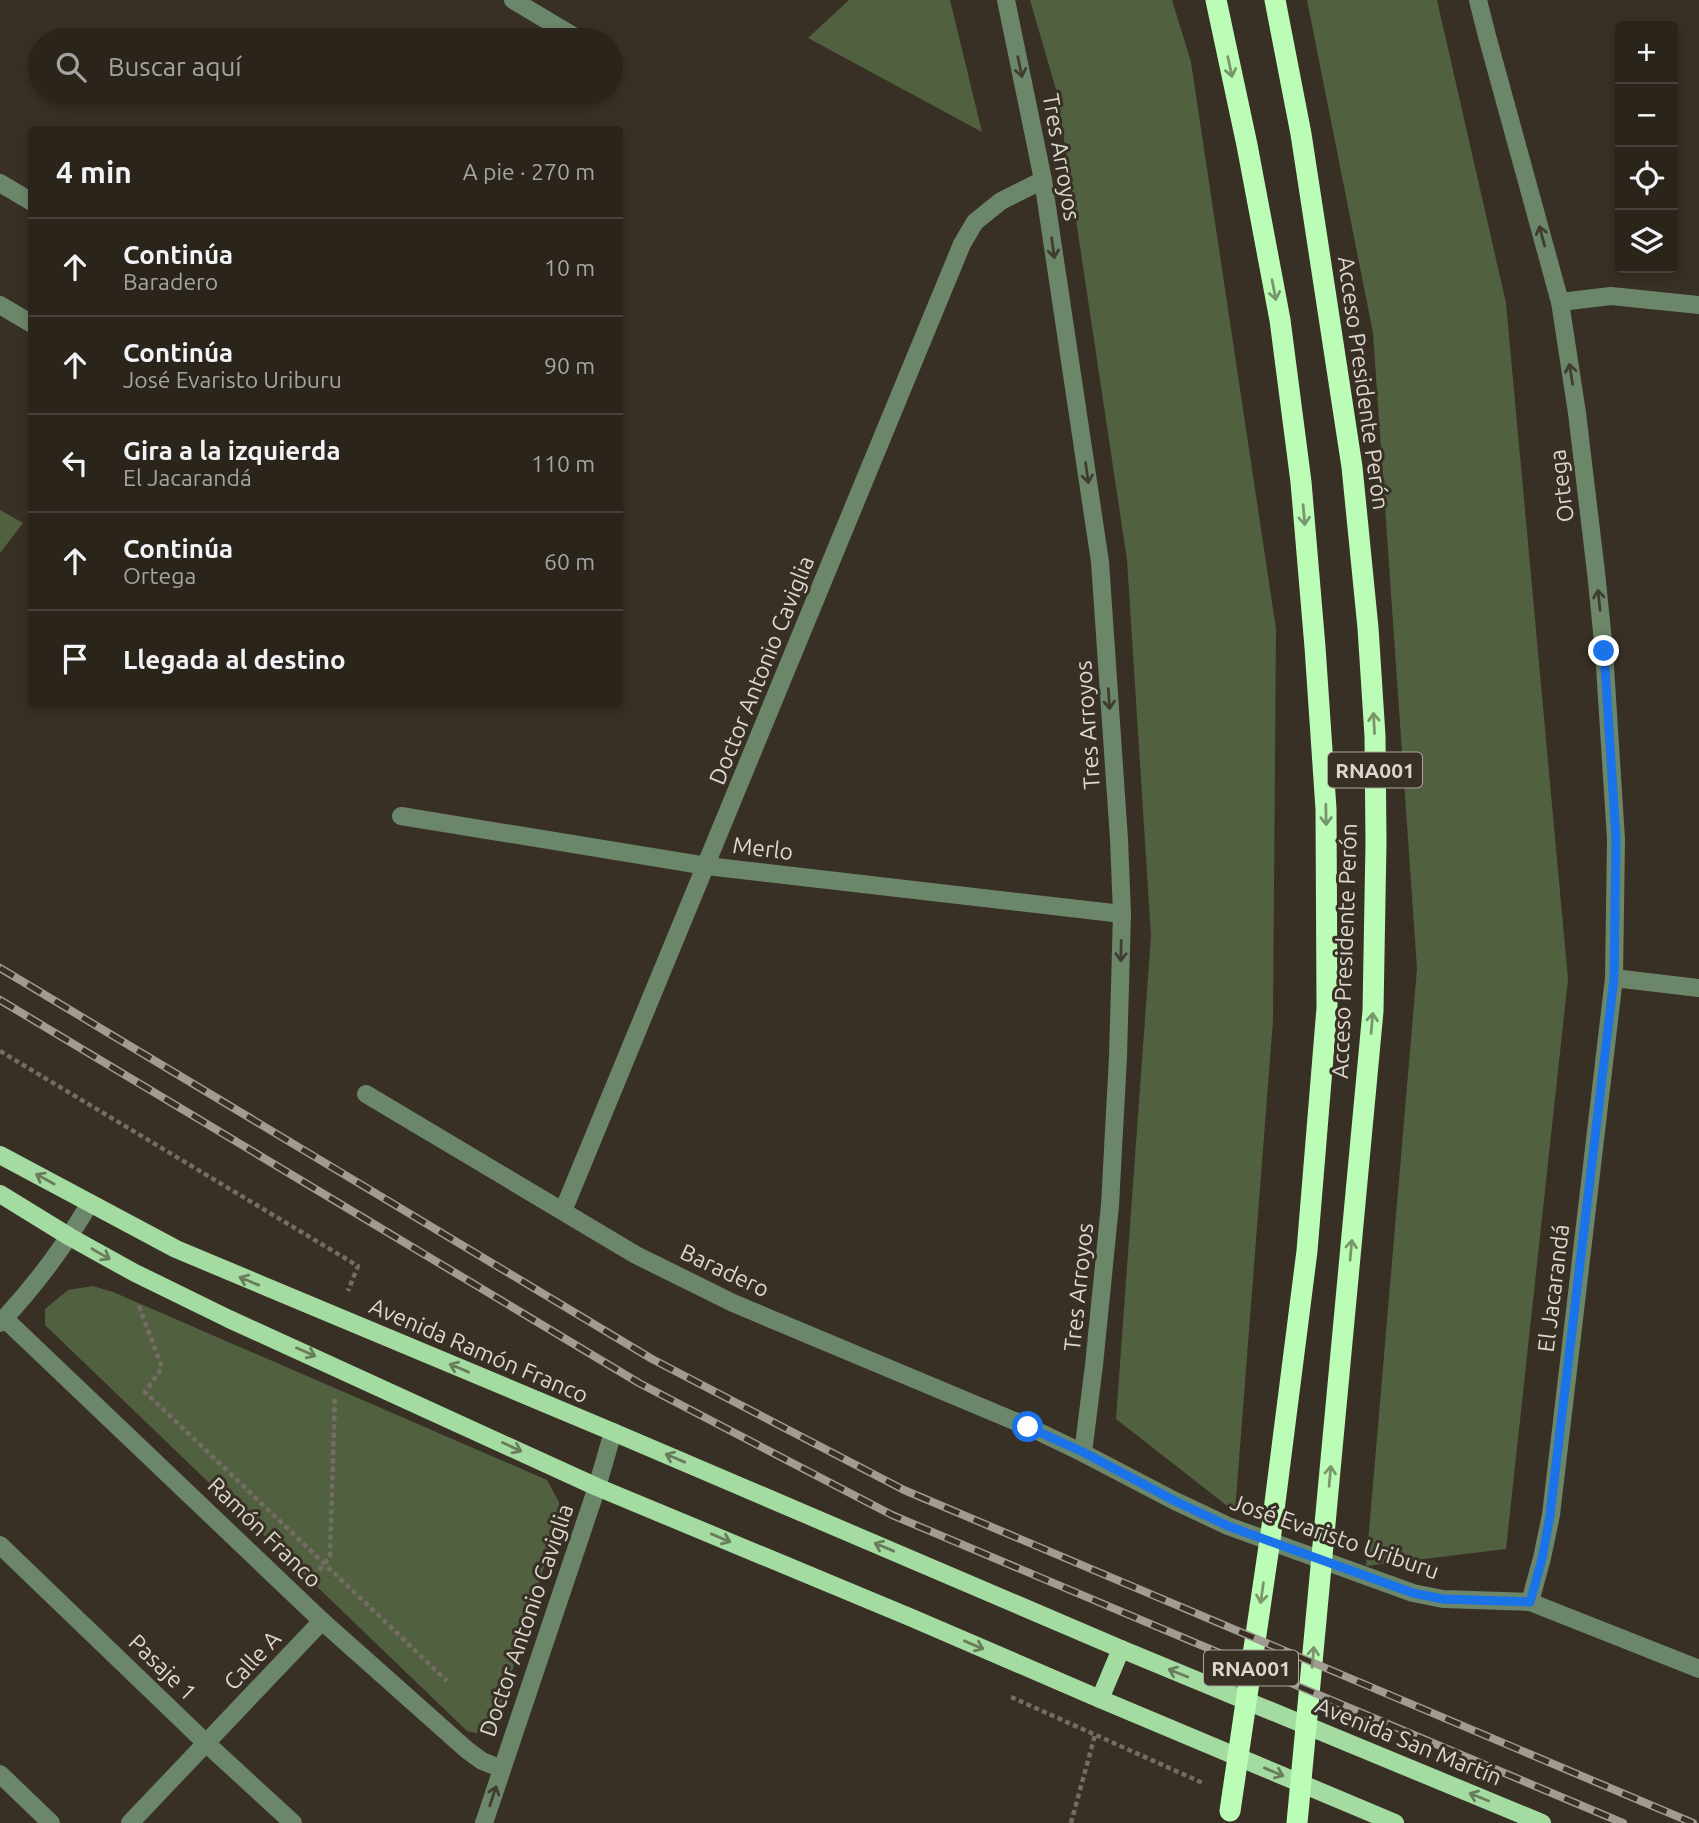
<!DOCTYPE html>
<html lang="es">
<head>
<meta charset="utf-8">
<style>
	body { margin:0; font-family:Ubuntu,sans-serif; background:#322c24; color:#f1f3f6 }
	.controls { position:absolute; right:21px; top:21px; display:grid; overflow:hidden; border-radius:7px; box-shadow:0 4px 10px #0003 }
	.controls button { width:63px; height:63px; display:grid; place-items:center; padding:0; border:0; border-bottom:2px solid #46413a; background:#2a241b; color:#f1f3f6; font:35px sans-serif }
	.stop { position:absolute; width:21px; height:21px; margin:-16px; border:5px solid #1a73e8; border-radius:50%; background:#fff }
	.stop.end { background:#1a73e8; border-color:#fff; box-shadow:0 2px 7px #0008 }
	.list { margin:0; padding:0; list-style:none }
	h2 { display:flex; justify-content:space-between; align-items:center; height:91px; margin:0; padding:0 28px; font-size:30px }
	h2 small { font-size:23px; font-weight:400; color:#a5a4a3 }
	.list li { display:grid; grid-template-columns:46px 1fr auto; gap:21px; align-items:center; box-sizing:border-box; height:98px; padding:0 28px; border-top:2px solid #46413a }
	.list b { display:block; font-size:26px; white-space:nowrap }
	.list p { margin:0; font-size:23px; white-space:nowrap; color:#a5a4a3 }
	.list em { font-size:23px; font-style:normal; color:#a5a4a3 }
	.icon { flex:none; width:38px; height:38px; fill:none; stroke:currentColor; stroke-width:2; stroke-linecap:round; stroke-linejoin:round }
	.map { position:relative; flex:none; width:1699px; height:1823px; overflow:hidden }
	.search { position:absolute; background:#2a241b; box-shadow:0 4px 10px #0003; left:28px; top:28px; width:595px; height:77px; display:flex; align-items:center; gap:18px; box-sizing:border-box; padding:0 24px; border-radius:38px; color:#a5a4a3; font-size:26px }
	.panel { position:absolute; background:#2a241b; box-shadow:0 4px 10px #0003; left:28px; top:126px; width:595px; height:581px; border-radius:7px }
	.map>svg:first-child { display:block }
</style>
</head>
<body>
<div class="map">
<svg width="1699" height="1823" viewBox="0 0 1699 1823">
	<rect width="100%" height="100%" fill="#383024"/>
	<!-- green -->
	<g fill="#51603f">
		<polygon points="849,0 950,0 982,132 808,38"/>
		<polygon points="1030,0 1172,0 1191,62 1276,629 1273,1020 1235,1512 1116,1419 1151,936 1127,560 1057,93"/>
		<polygon points="1307,0 1437,0 1506,303 1568,979 1506,1549 1366,1566 1417,969 1373,333"/>
		<polygon points="0,510 23,523 0,553"/>
		<polygon points="93,1286 113,1292 547,1480 559,1502 559,1518 496,1723 488,1733 476,1733 467,1731 45,1325 45,1309 68,1290"/>
	</g>
	<g fill="none" stroke-linecap="round" stroke-linejoin="round">
		<!-- path -->
		<g stroke="#746d63" stroke-width="4.5" stroke-dasharray="5 3.5" stroke-linecap="butt">
			<polyline points="0,1051 358,1266 348,1291"/>
			<polyline points="139,1306 162,1368 145,1392 447,1681"/>
			<polyline points="313,1576 324,1565 330,1555 335,1396"/>
			<polyline points="1011,1697 1205,1784"/>
			<polyline points="1071,1823 1095,1735"/>
		</g>
		<!-- minor -->
		<g stroke="#6c866a" stroke-width="18">
			<polyline points="513,0 580,40"/>
			<polyline points="1006,0 1043,180 1100,562 1119,839 1122,914 1118,1057 1110,1205 1094,1365 1083,1453"/>
			<polyline points="1478,0 1487,36 1560,302 1577,413 1596,572 1604,651 1616,839 1614,978 1551,1515 1542,1558 1530,1602"/>
			<polyline points="0,183 32,202"/>
			<polyline points="1560,302 1611,296 1699,305"/>
			<polyline points="0,305 32,324"/>
			<polyline points="401,816 707,866 1122,914"/>
			<polyline points="1614,978 1699,988"/>
			<polyline points="366,1094 636,1255 733,1303 1029,1427 1083,1453 1175,1501 1228,1526 1413,1593 1443,1599 1530,1602 1699,1669"/>
			<polyline points="563,1211 962,244 975,222 1001,201 1043,180"/>
			<polyline points="5,1319 322,1621 467,1750 482,1761 502,1769"/>
			<path d="M0,1323C35,1286 64,1247 90,1203"/>
			<polyline points="0,1545 207,1744 293,1823"/>
			<polyline points="0,1774 51,1823"/>
			<polyline points="130,1823 322,1621"/>
			<polyline points="484,1823 597,1487 613,1432"/>
		</g>
		<!-- major -->
		<g stroke="#a4dba1" stroke-width="18">
			<polyline points="0,1155 176,1249 613,1432 1121,1649 1542,1823"/>
			<polyline points="0,1194 70,1237 135,1273 229,1319 597,1487 912,1618 1100,1699 1395,1823"/>
			<polyline points="1100,1699 1121,1649"/>
		</g>
		<!-- highway -->
		<g stroke="#bbfdb6" stroke-width="21">
			<polyline points="1216,0 1247,145 1280,320 1301,482 1315,647 1326,809 1327,1008 1307,1251 1272,1526 1230,1811"/>
			<polyline points="1275,0 1301,134 1352,467 1368,628 1375,736 1376,842 1373,1011 1297,1823"/>
		</g>
		<!-- rail casing -->
		<g stroke="#a19b91" stroke-width="8">
			<g id="rail">
				<polyline points="0,968 652,1359 904,1490 1693,1823"/>
				<polyline points="0,1000 639,1383 892,1515 1623,1823"/>
			</g>
		</g>
		<!-- rail -->
		<use href="#rail" stroke="#383024" stroke-width="5" stroke-dasharray="16" stroke-linecap="butt"/>
	</g>
	<!-- one-way arrows -->
	<defs><path id="oneway-shaft" d="M-6 0H5M1.5-3L5.5 0L1.5 3" fill="none" stroke-width="1.6" stroke-linecap="round" stroke-linejoin="round" transform="scale(1.75)"/></defs>
	<g stroke="#403d2e">
		<use href="#oneway-shaft" transform="translate(1020 67) rotate(78)"/>
		<use href="#oneway-shaft" transform="translate(1542 236) rotate(-105)"/>
		<use href="#oneway-shaft" transform="translate(1053 248) rotate(82)"/>
		<use href="#oneway-shaft" transform="translate(1571 374) rotate(-99)"/>
		<use href="#oneway-shaft" transform="translate(1087 473) rotate(82)"/>
		<use href="#oneway-shaft" transform="translate(1599 600) rotate(-96)"/>
		<use href="#oneway-shaft" transform="translate(1109 699) rotate(86)"/>
		<use href="#oneway-shaft" transform="translate(1121 951) rotate(91)"/>
		<use href="#oneway-shaft" transform="translate(493 1796) rotate(-72)"/>
	</g>
	<g stroke="#7a966d">
		<use href="#oneway-shaft" transform="translate(1230 67) rotate(78)"/>
		<use href="#oneway-shaft" transform="translate(1274 290) rotate(79)"/>
		<use href="#oneway-shaft" transform="translate(1304 515) rotate(85)"/>
		<use href="#oneway-shaft" transform="translate(1374 723) rotate(-93)"/>
		<use href="#oneway-shaft" transform="translate(1326 815) rotate(89)"/>
		<use href="#oneway-shaft" transform="translate(1372 1023) rotate(-85)"/>
		<use href="#oneway-shaft" transform="translate(1351 1250) rotate(-85)"/>
		<use href="#oneway-shaft" transform="translate(1330 1476) rotate(-85)"/>
		<use href="#oneway-shaft" transform="translate(1262 1593) rotate(98)"/>
		<use href="#oneway-shaft" transform="translate(1313 1657) rotate(-85)"/>
	</g>
	<g stroke="#697d5c">
		<use href="#oneway-shaft" transform="translate(45 1179) rotate(-151)"/>
		<use href="#oneway-shaft" transform="translate(101 1254) rotate(30)"/>
		<use href="#oneway-shaft" transform="translate(249 1281) rotate(-157)"/>
		<use href="#oneway-shaft" transform="translate(306 1352) rotate(24)"/>
		<use href="#oneway-shaft" transform="translate(459 1368) rotate(-157)"/>
		<use href="#oneway-shaft" transform="translate(512 1447) rotate(25)"/>
		<use href="#oneway-shaft" transform="translate(675 1458) rotate(-157)"/>
		<use href="#oneway-shaft" transform="translate(721 1538) rotate(23)"/>
		<use href="#oneway-shaft" transform="translate(884 1547) rotate(-157)"/>
		<use href="#oneway-shaft" transform="translate(974 1645) rotate(23)"/>
		<use href="#oneway-shaft" transform="translate(1178 1673) rotate(-158)"/>
		<use href="#oneway-shaft" transform="translate(1274 1772) rotate(23)"/>
		<use href="#oneway-shaft" transform="translate(1479 1797) rotate(-158)"/>
	</g>
	<g fill="none" stroke-linecap="round" stroke-linejoin="round">
		<!-- route -->
		<polyline stroke="#1a73e8" stroke-width="9" points="1028,1427 1083,1452 1175,1501 1228,1526 1413,1593 1443,1599 1530,1602 1542,1559 1550,1515 1614,978 1616,839 1604,651"/>
	</g>
	<g text-anchor="middle" dominant-baseline="central" stroke-width="6" stroke-linejoin="round" paint-order="stroke">
		<!-- shield labels -->
		<g fill="#383024" stroke="#aba59c" stroke-width="2">
			<rect x="1328" y="752.5" width="94" height="35" rx="5"/>
			<rect x="1204" y="1650.5" width="94" height="35" rx="5"/>
		</g>
		<g font-size="21" font-weight="bold" fill="#dcd7cf">
			<text x="1375" y="770">RNA001</text>
			<text x="1251" y="1668">RNA001</text>
		</g>
		<!-- street labels -->
		<g font-size="23" fill="#dcd7cf" stroke="#383024">
			<text transform="translate(1062 157) rotate(80)">Tres Arroyos</text>
			<text transform="translate(1364 383) rotate(82)">Acceso Presidente Perón</text>
			<text transform="translate(1561 486) rotate(-97)">Ortega</text>
			<text transform="translate(761 670) rotate(-68)">Doctor Antonio Caviglia</text>
			<text transform="translate(1087 725) rotate(-94)">Tres Arroyos</text>
			<text transform="translate(763 848) rotate(7)">Merlo</text>
			<text transform="translate(1344 951) rotate(-88)">Acceso Presidente Perón</text>
			<text transform="translate(725 1270) rotate(25)">Baradero</text>
			<text transform="translate(1078 1287) rotate(-84)">Tres Arroyos</text>
			<text transform="translate(1553 1288) rotate(-83)">El Jacarandá</text>
			<text transform="translate(479 1350) rotate(23)">Avenida Ramón Franco</text>
			<text transform="translate(265 1532) rotate(44)">Ramón Franco</text>
			<text transform="translate(1335 1536) rotate(19)">José Evaristo Uriburu</text>
			<text transform="translate(526 1620) rotate(-71)">Doctor Antonio Caviglia</text>
			<text transform="translate(252 1660) rotate(-47)">Calle A</text>
			<text transform="translate(163 1667) rotate(44)">Pasaje 1</text>
			<text transform="translate(1409 1741) rotate(22)">Avenida San Martín</text>
		</g>
	</g>
</svg>
<div class="controls">
<button>+</button>
<button>−</button>
<button><svg class="icon" aria-label="locate" viewBox="0 0 24 24"><circle cx="12" cy="12" r="6"/><path d="M12 2v4M12 18v4M2 12h4M18 12h4"/></svg></button>
<button><svg class="icon" aria-label="layers" viewBox="0 0 24 24"><path d="M12 4l9 5-9 5-9-5zM3 14l9 5 9-5"/></svg></button>
</div>
<div class="stop" style="left:1028px;top:1427px"></div>
<div class="stop end" style="left:1604px;top:651px"></div>
<div class="search"><svg class="icon" aria-label="search" viewBox="0 0 24 24"><circle cx="10" cy="10" r="6"/><path d="M15 15l6 6"/></svg>Buscar aquí</div>
<section class="panel">
<h2>4 min<small>A pie · 270 m</small></h2>
<ul class="list">
<li><svg class="icon" aria-label="ahead" viewBox="0 0 24 24"><path d="M12 20V5M6 11l6-6 6 6"/></svg><div><b>Continúa</b><p>Baradero</p></div><em>10 m</em></li>
<li><svg class="icon" aria-label="ahead" viewBox="0 0 24 24"><path d="M12 20V5M6 11l6-6 6 6"/></svg><div><b>Continúa</b><p>José Evaristo Uriburu</p></div><em>90 m</em></li>
<li><svg class="icon" aria-label="left" viewBox="0 0 24 24"><path d="M17 20v-9H6M10 6l-5 5 5 5"/></svg><div><b>Gira a la izquierda</b><p>El Jacarandá</p></div><em>110 m</em></li>
<li><svg class="icon" aria-label="ahead" viewBox="0 0 24 24"><path d="M12 20V5M6 11l6-6 6 6"/></svg><div><b>Continúa</b><p>Ortega</p></div><em>60 m</em></li>
<li><svg class="icon" aria-label="arrive" viewBox="0 0 24 24"><path d="M6 21V4h12l-3 4 3 4H6"/></svg><div><b>Llegada al destino</b></div></li>
</ul>
</section>
</div>
</body>
</html>
